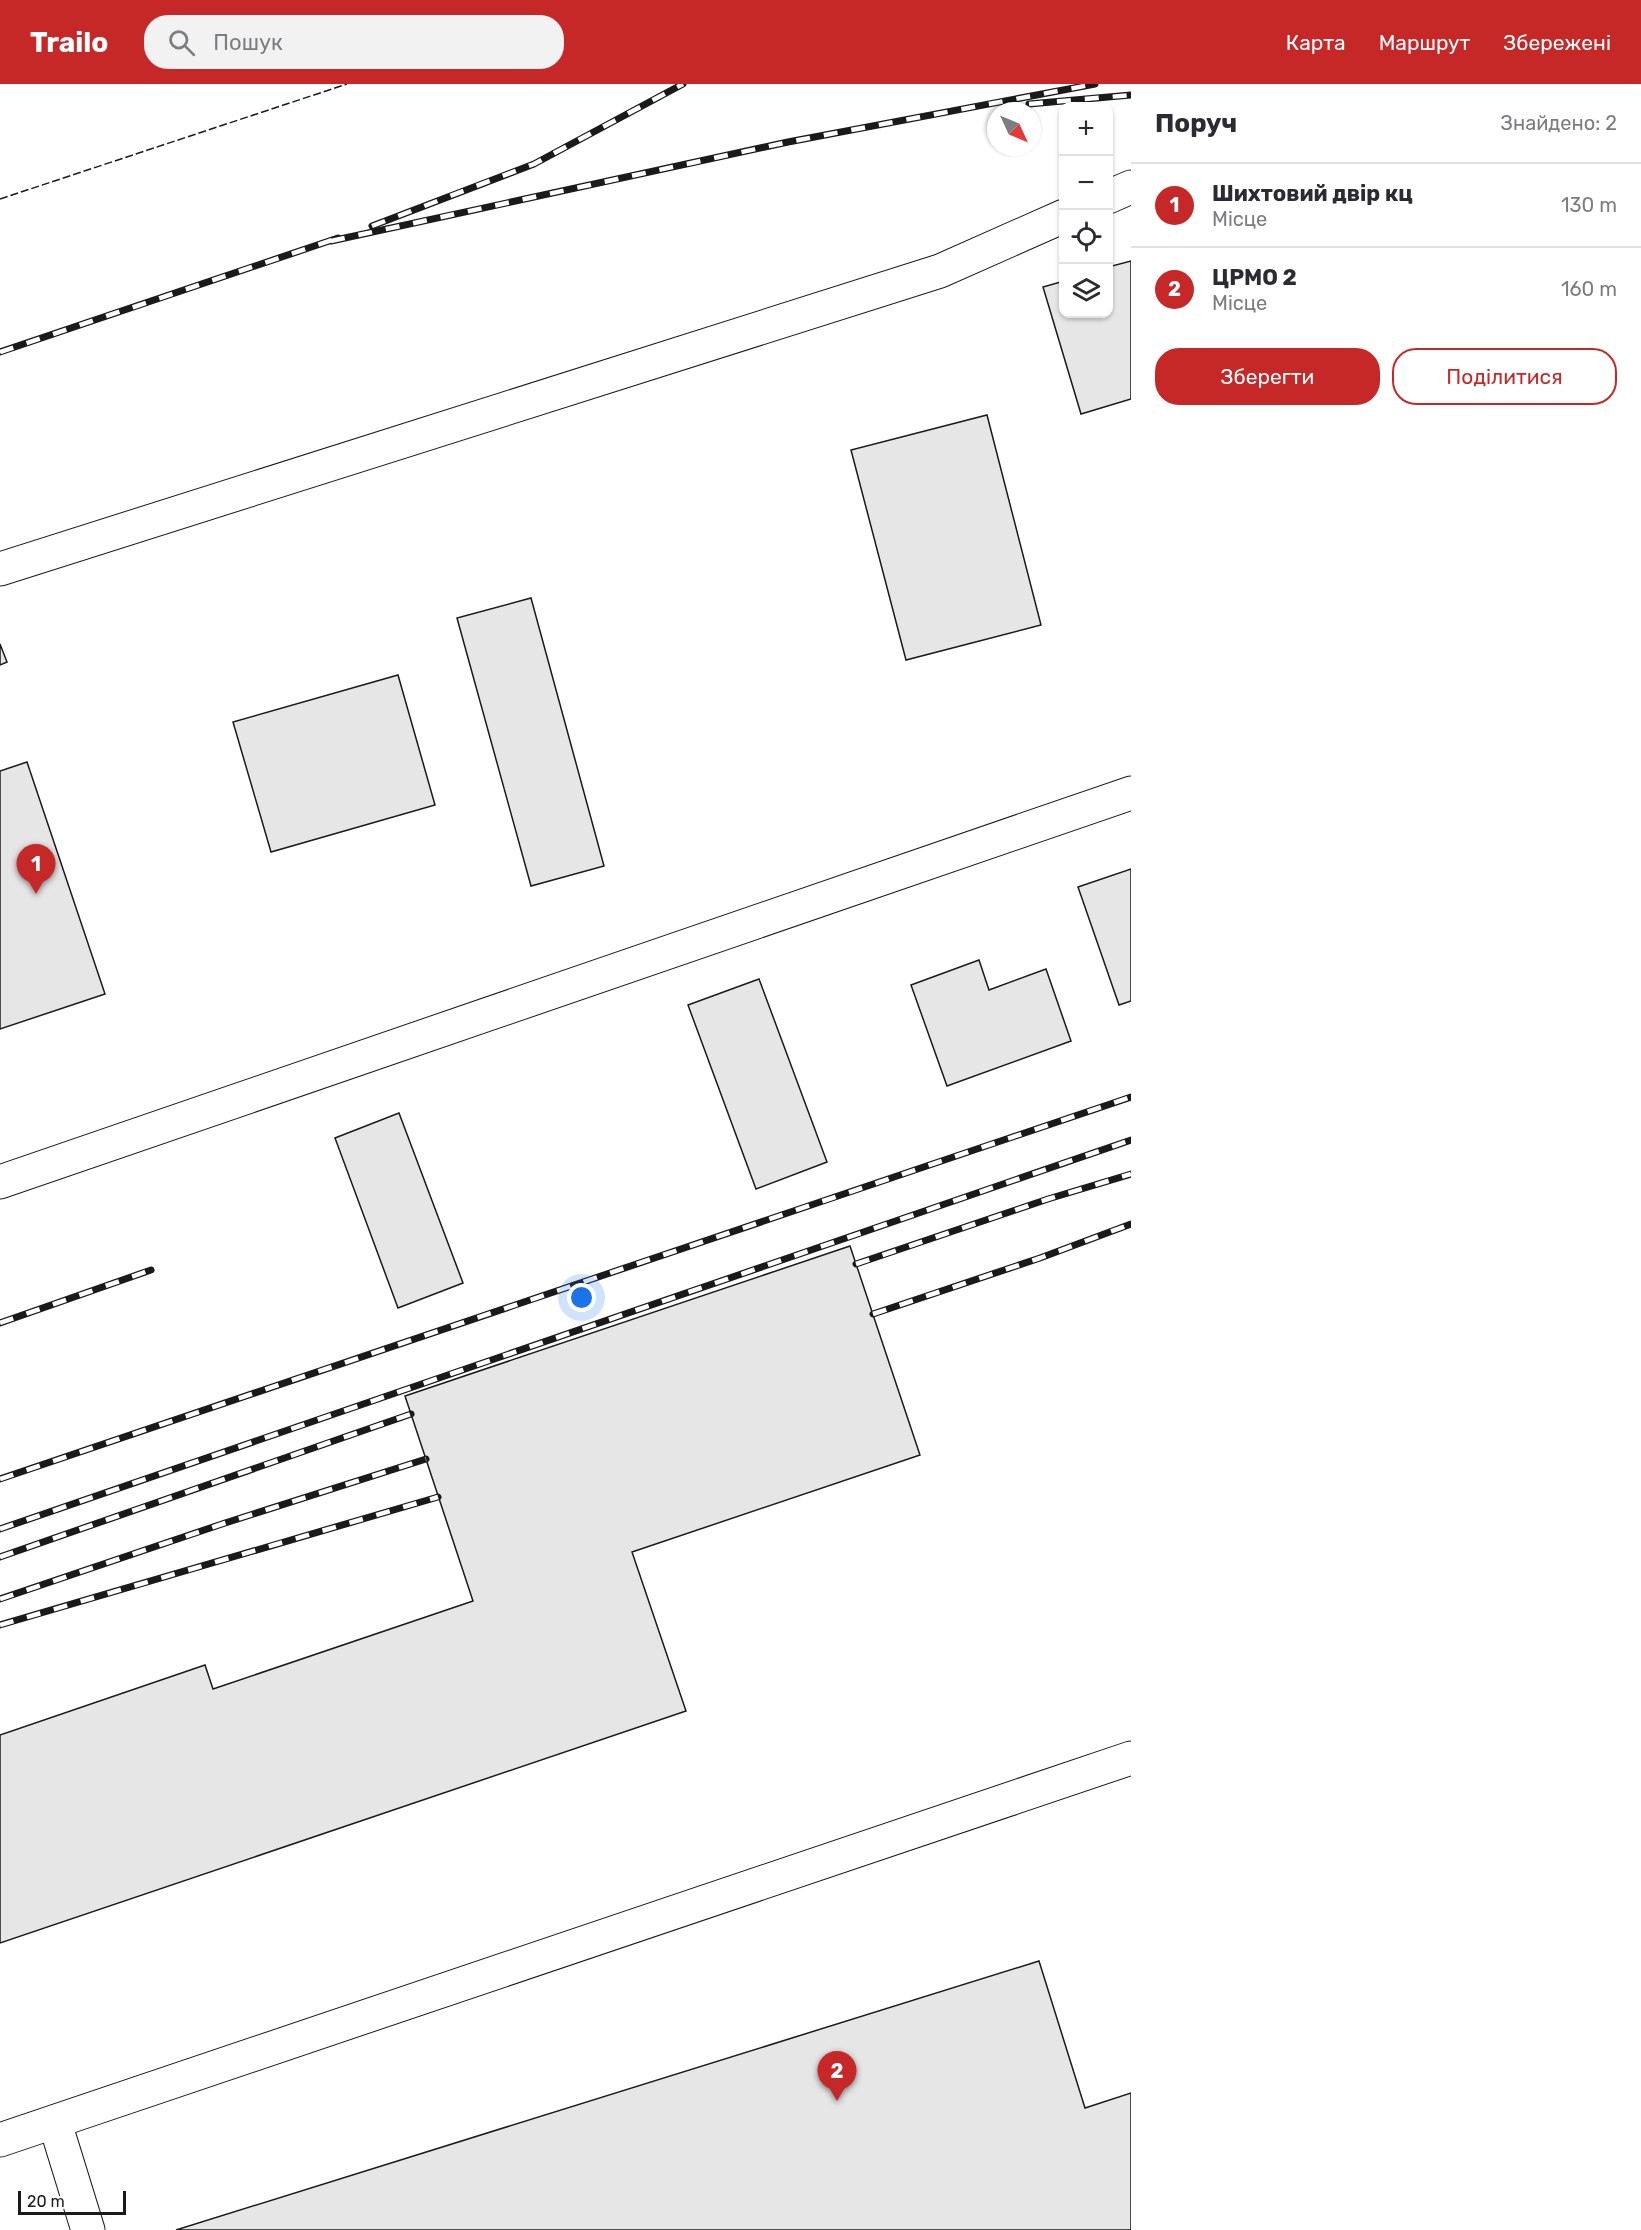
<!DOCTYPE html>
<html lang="uk">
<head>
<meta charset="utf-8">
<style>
	body { margin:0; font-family:Rubik,sans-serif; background:#f2f2f3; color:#2b2b33 }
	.controls { position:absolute; right:18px; top:18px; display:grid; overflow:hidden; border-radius:12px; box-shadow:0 2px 4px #0004 }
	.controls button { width:54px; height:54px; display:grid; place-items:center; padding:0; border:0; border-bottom:2px solid #e1e1e2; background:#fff; color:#2b2b33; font:30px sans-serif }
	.compass { position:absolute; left:987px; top:18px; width:54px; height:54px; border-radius:50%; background:#fff; box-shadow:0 2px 4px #0004; rotate:134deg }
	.scale { position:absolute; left:18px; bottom:15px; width:108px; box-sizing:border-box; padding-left:6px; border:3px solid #1a1a1a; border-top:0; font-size:16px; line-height:21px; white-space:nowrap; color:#1a1a1a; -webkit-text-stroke:4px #fff; paint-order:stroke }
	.you { position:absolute; left:582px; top:1214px; width:21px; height:21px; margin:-15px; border:4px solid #fff; border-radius:50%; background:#1a73e8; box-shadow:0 0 0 9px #1a73e833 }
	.badge { display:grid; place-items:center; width:39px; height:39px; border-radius:50%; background:#c62828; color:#fff; font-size:20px; font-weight:700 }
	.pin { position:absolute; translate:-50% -50px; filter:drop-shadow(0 2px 3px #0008) }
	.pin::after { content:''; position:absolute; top:32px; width:21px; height:18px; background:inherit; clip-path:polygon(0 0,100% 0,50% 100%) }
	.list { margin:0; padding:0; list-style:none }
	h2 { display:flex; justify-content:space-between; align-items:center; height:78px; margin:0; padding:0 24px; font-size:26px }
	h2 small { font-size:20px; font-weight:400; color:#7c7c81 }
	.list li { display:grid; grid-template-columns:39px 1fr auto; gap:18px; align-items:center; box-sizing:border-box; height:84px; padding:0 24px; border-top:2px solid #e1e1e2 }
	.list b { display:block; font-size:22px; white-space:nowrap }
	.list p { margin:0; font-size:20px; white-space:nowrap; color:#7c7c81 }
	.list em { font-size:20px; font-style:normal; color:#7c7c81 }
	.actions { display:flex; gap:12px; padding:18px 24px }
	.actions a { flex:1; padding:14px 0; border:2px solid #c62828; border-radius:24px; text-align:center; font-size:21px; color:#c62828 }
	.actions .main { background:#c62828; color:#fff }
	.icon { flex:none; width:33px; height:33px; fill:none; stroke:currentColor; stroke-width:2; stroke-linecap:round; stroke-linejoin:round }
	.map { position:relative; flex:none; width:1131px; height:2146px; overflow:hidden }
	header { display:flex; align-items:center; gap:36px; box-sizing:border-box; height:84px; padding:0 30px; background:#c62828; color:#fff }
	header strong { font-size:28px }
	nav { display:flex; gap:33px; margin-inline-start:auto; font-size:21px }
	.search { width:420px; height:54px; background:#f2f2f3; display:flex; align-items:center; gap:15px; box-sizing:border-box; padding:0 21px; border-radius:24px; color:#7c7c81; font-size:22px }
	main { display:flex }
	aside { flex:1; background:#fff }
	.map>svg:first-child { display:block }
</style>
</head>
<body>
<header>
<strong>Trailo</strong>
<div class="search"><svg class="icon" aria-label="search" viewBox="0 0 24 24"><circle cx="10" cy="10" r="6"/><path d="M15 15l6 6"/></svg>Пошук</div>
<nav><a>Карта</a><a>Маршрут</a><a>Збережені</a></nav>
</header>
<main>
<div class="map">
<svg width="1131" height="2146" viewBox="0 0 1131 2146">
	<rect width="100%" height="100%" fill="#fff"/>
	<!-- building -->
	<g fill="#e6e6e6" stroke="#1a1a1a" stroke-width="1.5">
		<polygon points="1131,177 1131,315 1081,330 1043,203 1064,197 1064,230 1108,230 1108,183"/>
		<polygon points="987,331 1041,541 906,576 851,366"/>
		<polygon points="531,514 604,782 531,802 457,534"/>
		<polygon points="0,560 7,578 0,581"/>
		<polygon points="398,591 435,721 271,768 233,638"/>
		<polygon points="27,678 105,910 0,945 0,687"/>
		<polygon points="1131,785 1131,917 1119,921 1078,803"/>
		<polygon points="979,876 989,906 1046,885 1071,957 947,1002 911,901"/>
		<polygon points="759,895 827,1078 756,1105 688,921"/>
		<polygon points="399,1029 463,1199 398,1224 335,1054"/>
		<polygon points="850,1162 920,1371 632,1468 686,1627 0,1859 0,1651 205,1581 213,1605 473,1517 405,1312"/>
		<polygon points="1039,1877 1085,2024 1131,2009 1131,2146 176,2146"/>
	</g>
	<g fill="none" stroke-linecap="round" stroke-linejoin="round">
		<!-- minor casing -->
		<g stroke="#1a1a1a" stroke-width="35">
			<g id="minor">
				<polyline points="1108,113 1131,103"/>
				<polyline points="0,485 940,187 1064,132"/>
				<polyline points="0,1098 1131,709"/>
				<polyline points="55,2039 88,2146"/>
				<polyline points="0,2056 1131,1674"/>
			</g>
		</g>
		<!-- minor -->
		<use href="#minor" stroke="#fff" stroke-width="33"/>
		<!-- rail casing -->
		<g stroke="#1a1a1a" stroke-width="7">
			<g id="rail">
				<polyline points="1029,20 1131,11"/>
				<polyline points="372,142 534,80 683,0"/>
				<polyline points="331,157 788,58 1095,0"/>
				<polyline points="0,268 338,154"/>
				<polyline points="856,1180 1048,1115 1131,1090"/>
				<polyline points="873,1230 1040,1174 1131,1140"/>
				<polyline points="0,1239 151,1186"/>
				<polyline points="0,1395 1131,1013"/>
				<polyline points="0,1445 1131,1056"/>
				<polyline points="0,1473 411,1330"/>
				<polyline points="0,1515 225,1439 426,1375"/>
				<polyline points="0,1541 438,1413"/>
			</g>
		</g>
		<!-- rail -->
		<use href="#rail" stroke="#fff" stroke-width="4.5" stroke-dasharray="14" stroke-linecap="butt"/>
		<!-- fence -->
		<polyline stroke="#1a1a1a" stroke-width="1.5" stroke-dasharray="8 3" stroke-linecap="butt" points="0,115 347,0"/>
	</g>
</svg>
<div class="controls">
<button>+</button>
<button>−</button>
<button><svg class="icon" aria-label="locate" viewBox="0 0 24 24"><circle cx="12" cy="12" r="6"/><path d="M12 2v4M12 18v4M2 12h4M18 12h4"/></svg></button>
<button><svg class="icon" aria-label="layers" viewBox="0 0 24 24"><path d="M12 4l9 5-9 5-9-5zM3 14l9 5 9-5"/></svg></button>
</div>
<svg class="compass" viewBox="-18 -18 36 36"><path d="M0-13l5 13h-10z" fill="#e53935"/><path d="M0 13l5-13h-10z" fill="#7c7c81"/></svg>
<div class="scale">20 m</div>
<div class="you"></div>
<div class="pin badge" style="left:36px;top:810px">1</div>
<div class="pin badge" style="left:837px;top:2017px">2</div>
</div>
<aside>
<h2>Поруч<small>Знайдено: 2</small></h2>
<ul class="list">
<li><span class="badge">1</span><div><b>Шихтовий двір кц</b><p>Місце</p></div><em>130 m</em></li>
<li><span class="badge">2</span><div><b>ЦРМО 2</b><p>Місце</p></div><em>160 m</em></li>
</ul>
<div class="actions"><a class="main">Зберегти</a><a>Поділитися</a></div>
</aside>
</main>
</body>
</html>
